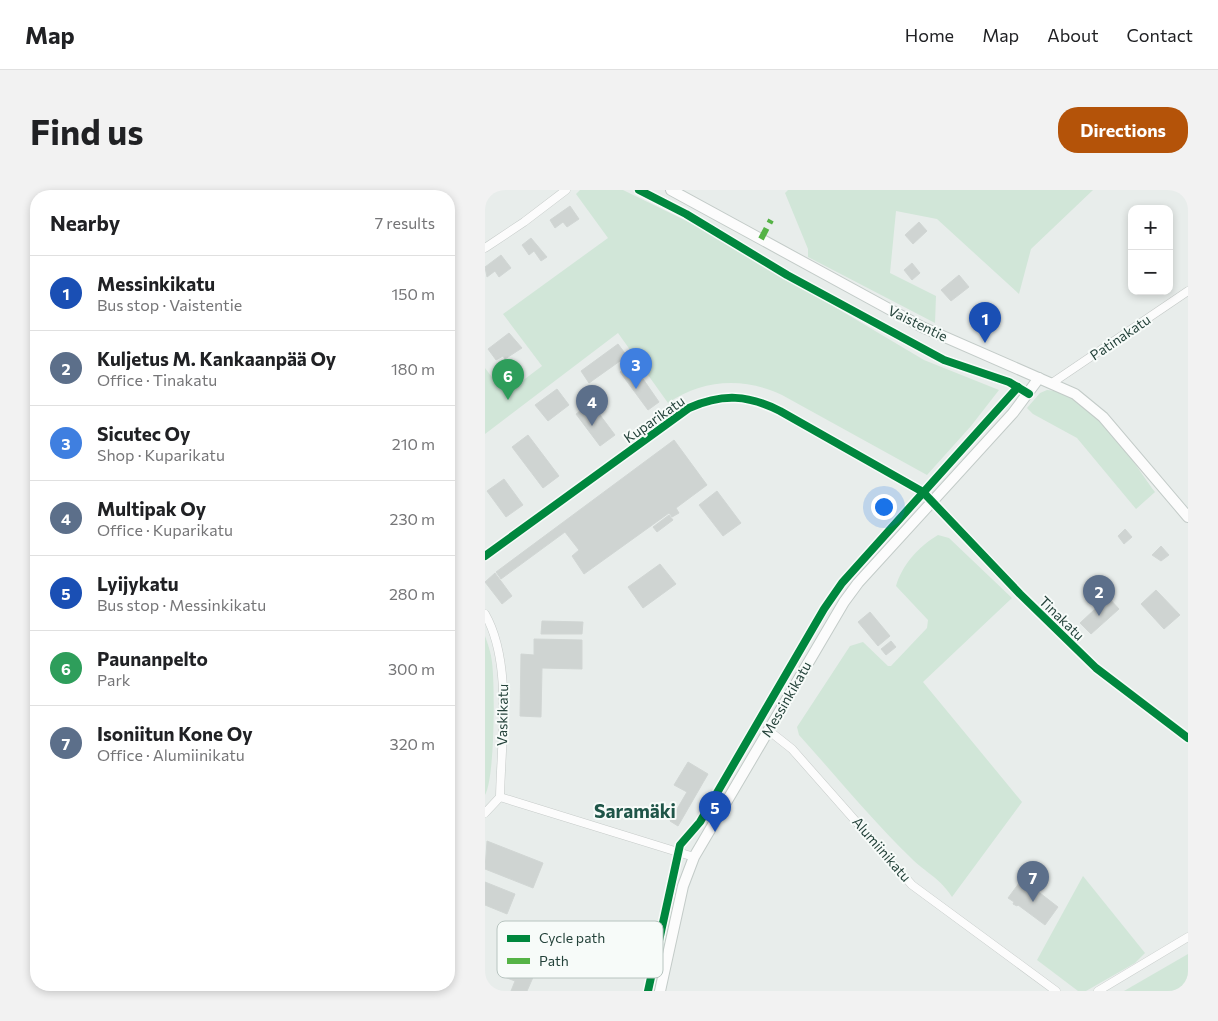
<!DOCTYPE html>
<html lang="en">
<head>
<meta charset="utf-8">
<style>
	body { margin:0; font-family:Commissioner,sans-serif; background:#f2f2f2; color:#202124 }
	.controls { position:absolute; right:15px; top:15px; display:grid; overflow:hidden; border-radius:10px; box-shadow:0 2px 8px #0003 }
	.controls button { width:45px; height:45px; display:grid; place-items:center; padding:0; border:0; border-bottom:1px solid #e0e0e0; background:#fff; color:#202124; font:25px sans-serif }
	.you { position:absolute; left:398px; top:316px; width:18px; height:18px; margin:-12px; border:4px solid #fff; border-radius:50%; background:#1a73e8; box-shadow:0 0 0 8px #1a73e833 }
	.badge { display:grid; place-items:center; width:32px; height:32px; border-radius:50%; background:#b45309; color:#fff; font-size:16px; font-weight:700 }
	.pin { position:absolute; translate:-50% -41px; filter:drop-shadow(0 1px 2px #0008) }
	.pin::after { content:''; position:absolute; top:26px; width:18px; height:15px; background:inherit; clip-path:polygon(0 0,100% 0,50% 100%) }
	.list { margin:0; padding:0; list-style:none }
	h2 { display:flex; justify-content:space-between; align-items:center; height:65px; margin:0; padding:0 20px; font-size:21px }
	h2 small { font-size:16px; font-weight:400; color:#757577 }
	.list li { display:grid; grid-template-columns:32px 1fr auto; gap:15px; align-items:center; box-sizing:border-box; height:75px; padding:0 20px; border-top:1px solid #e0e0e0 }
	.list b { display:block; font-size:19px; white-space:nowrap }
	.list p { margin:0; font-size:16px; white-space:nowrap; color:#757577 }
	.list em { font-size:16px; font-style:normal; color:#757577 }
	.map { position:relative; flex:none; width:703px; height:801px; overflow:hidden; border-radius:20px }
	header { display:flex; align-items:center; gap:30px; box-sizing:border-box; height:70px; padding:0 25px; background:#fff; border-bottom:1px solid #e0e0e0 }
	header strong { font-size:24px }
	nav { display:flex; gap:28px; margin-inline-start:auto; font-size:18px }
	.intro { display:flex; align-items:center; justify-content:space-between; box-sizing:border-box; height:120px; padding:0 30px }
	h1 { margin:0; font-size:35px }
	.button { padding:12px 22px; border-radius:20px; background:#b45309; color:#fff; font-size:18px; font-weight:700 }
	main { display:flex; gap:30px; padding:0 30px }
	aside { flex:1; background:#fff; border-radius:20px; box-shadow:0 2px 8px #0003 }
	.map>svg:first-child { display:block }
</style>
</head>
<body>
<header>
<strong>Map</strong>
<nav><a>Home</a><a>Map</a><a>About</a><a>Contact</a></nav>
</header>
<div class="intro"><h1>Find us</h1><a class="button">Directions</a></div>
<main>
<aside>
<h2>Nearby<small>7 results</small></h2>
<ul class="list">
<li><span class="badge" style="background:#1a4fb4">1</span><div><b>Messinkikatu</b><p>Bus stop · Vaistentie</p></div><em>150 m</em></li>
<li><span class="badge" style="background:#5c6f8a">2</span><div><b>Kuljetus M. Kankaanpää Oy</b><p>Office · Tinakatu</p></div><em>180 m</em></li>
<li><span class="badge" style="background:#3f7fe0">3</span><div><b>Sicutec Oy</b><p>Shop · Kuparikatu</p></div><em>210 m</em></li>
<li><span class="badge" style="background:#5c6f8a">4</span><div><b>Multipak Oy</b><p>Office · Kuparikatu</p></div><em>230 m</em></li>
<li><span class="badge" style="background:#1a4fb4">5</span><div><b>Lyijykatu</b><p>Bus stop · Messinkikatu</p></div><em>280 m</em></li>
<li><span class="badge" style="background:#2e9e5b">6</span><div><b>Paunanpelto</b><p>Park</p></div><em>300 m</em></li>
<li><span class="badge" style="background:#5c6f8a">7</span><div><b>Isoniitun Kone Oy</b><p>Office · Alumiinikatu</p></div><em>320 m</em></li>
</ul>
</aside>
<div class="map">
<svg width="703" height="801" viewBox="0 0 703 801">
	<rect width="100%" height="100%" fill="#e8edeb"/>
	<!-- green -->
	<g fill="#d1e6d8">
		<path d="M95,0H138L222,41L439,170L514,200L486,236L442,285L297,205C259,187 218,189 183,213L133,143L0,244V178L20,204L57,176L18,124L123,48L91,4Z"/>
		<polygon points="303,0 608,0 546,59 534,104 452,29 411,21 405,83 451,106 450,133 323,67 323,59 300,3"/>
		<path d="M562,200C608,203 645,268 670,302L651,319L592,248L548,224L542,218L555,203Z"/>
		<path d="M453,345L464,348L527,408L438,492L537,612L467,707C455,688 441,683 426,668C386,629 351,586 314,545L312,537L365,456L378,452L403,476H406L442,438L443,430L411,396C417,375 434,356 453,345Z"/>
		<path d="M0,446C3,454 6,463 7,472C10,495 10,588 0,605Z"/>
		<polygon points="598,686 660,763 650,773 601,801 593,801 552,770"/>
		<polygon points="187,701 189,710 170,801 165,801"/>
		<polygon points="703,764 703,801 639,801"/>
	</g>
	<!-- building -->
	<g fill="#cfd4d2" stroke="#d1d6d4">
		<polygon points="85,16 94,29 82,37 78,32 70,38 65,30"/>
		<polygon points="434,32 442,41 428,54 420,45"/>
		<polygon points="46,48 62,67 56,71 49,61 44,65 37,55"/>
		<polygon points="16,65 26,78 14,87 10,81 2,87 0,77"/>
		<polygon points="427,73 435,83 427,90 419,80"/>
		<polygon points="474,85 484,97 466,111 456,100"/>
		<polygon points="24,143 37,158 20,169 18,166 11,170 3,159"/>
		<polygon points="133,154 142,166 104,193 96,181"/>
		<polygon points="147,173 174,212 163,220 135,182"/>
		<polygon points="72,199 84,215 63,231 50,215"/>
		<polygon points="106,213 130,245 115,256 91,224"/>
		<polygon points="43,245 74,286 58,298 27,257"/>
		<polygon points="189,250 222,295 191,318 194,323 187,327 184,323 99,384 87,366 94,360 80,342 16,389 11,382"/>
		<polygon points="19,289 38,315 21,327 2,301"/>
		<polygon points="232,301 256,333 238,346 214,315"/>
		<polygon points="184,325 188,330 172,342 168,337"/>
		<polygon points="640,339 647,347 639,354 633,346"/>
		<polygon points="676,356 684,365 676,371 667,365"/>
		<polygon points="175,374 191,394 158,418 143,397"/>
		<polygon points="10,383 27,406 17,414 0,392"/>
		<polygon points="671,400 695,425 679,439 656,414"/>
		<polygon points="623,407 634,419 606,444 595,433"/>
		<polygon points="385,422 405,446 393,456 373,432"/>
		<polygon points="57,431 98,432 97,444 56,444"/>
		<polygon points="49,449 97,450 97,479 57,478 56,527 35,526 36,464 49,465"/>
		<polygon points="406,451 411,457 401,465 396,459"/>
		<polygon points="203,572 223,584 193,636 185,631 202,602 189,595"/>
		<polygon points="2,651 58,673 48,698 0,679"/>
		<polygon points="537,689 573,717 560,735 533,715 532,716 528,714 529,712 523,708"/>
		<polygon points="0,692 30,704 22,724 0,715"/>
		<polygon points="22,764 53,776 42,801 26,801 30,791 14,785"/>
	</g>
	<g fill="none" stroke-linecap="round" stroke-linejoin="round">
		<!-- street casing -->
		<g stroke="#c5cac8" stroke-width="9">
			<g id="street">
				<polyline points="0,58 39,32 81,0"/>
				<polyline points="567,193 703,101"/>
				<path d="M0,366L204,218C238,203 263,205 295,221L438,302L535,404L611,478L703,548"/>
				<path d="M0,424C28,473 16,551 15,607L0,623"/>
				<polyline points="283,540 307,559 427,695 571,801"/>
				<polyline points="15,607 209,667"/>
				<polyline points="613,801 703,747"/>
			</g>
		</g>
		<!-- secondary casing -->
		<g stroke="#c3cbc8" stroke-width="12">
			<g id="secondary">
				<polyline points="186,0 437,137 590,204 618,227 703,327"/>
				<polyline points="175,801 198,696 209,667 359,412 373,393 528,223 554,188"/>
			</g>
		</g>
		<!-- street -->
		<use href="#street" stroke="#fcfcfc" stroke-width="8"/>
		<!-- secondary -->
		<use href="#secondary" stroke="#fcfcfc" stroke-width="10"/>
		<!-- quiet -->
		<polyline stroke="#55b346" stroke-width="6" stroke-dasharray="12 6" stroke-linecap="butt" points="276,49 286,30"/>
		<!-- cycleway casing -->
		<g stroke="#f7fbf9" stroke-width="11">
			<g id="cycleway">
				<polyline points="154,0 201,24 302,85 459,170 524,192 544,204"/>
				<path d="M0,366L204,218C238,203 263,205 295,221L438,302L535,404L611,478L703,548"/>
				<polyline points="163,801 195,655 215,632 339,419 357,393 533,197"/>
			</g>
		</g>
		<!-- cycleway -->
		<use href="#cycleway" stroke="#00873e" stroke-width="8"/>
	</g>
	<g text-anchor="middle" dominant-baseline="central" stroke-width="4" stroke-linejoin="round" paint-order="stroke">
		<!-- street labels -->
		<g font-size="14" fill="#24423a" stroke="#f7fbf9">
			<text transform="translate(433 133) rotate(26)">Vaistentie</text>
			<text transform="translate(635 147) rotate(-34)">Patinakatu</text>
			<text transform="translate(169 229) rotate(-35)">Kuparikatu</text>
			<text transform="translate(577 428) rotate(44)">Tinakatu</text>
			<text transform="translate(301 509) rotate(-60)">Messinkikatu</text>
			<text transform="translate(17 525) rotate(-89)">Vaskikatu</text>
			<text transform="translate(397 659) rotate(49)">Alumiinikatu</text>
		</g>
		<!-- district labels -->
		<g font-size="19" font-weight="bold" fill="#1f5548" stroke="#f7fbf9">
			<text x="150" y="620">Saramäki</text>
		</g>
	</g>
	<!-- legend -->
	<rect x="12" y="731" width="166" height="57" rx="8" fill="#f7fbf9" stroke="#b8c4c0" stroke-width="1"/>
	<rect x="22" y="745" width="23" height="7" fill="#00873e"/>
	<rect x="22" y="768" width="23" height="6" fill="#55b346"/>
	<g font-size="14" fill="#24423a">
		<text x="54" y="753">Cycle path</text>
		<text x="54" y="776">Path</text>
	</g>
</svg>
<div class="controls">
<button>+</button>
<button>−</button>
</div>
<div class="you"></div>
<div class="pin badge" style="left:500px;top:153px;background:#1a4fb4">1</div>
<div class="pin badge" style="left:614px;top:426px;background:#5c6f8a">2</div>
<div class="pin badge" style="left:151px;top:199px;background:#3f7fe0">3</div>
<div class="pin badge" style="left:107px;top:236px;background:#5c6f8a">4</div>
<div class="pin badge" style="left:230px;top:642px;background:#1a4fb4">5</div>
<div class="pin badge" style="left:23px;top:210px;background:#2e9e5b">6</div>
<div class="pin badge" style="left:548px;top:712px;background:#5c6f8a">7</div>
</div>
</main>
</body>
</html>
